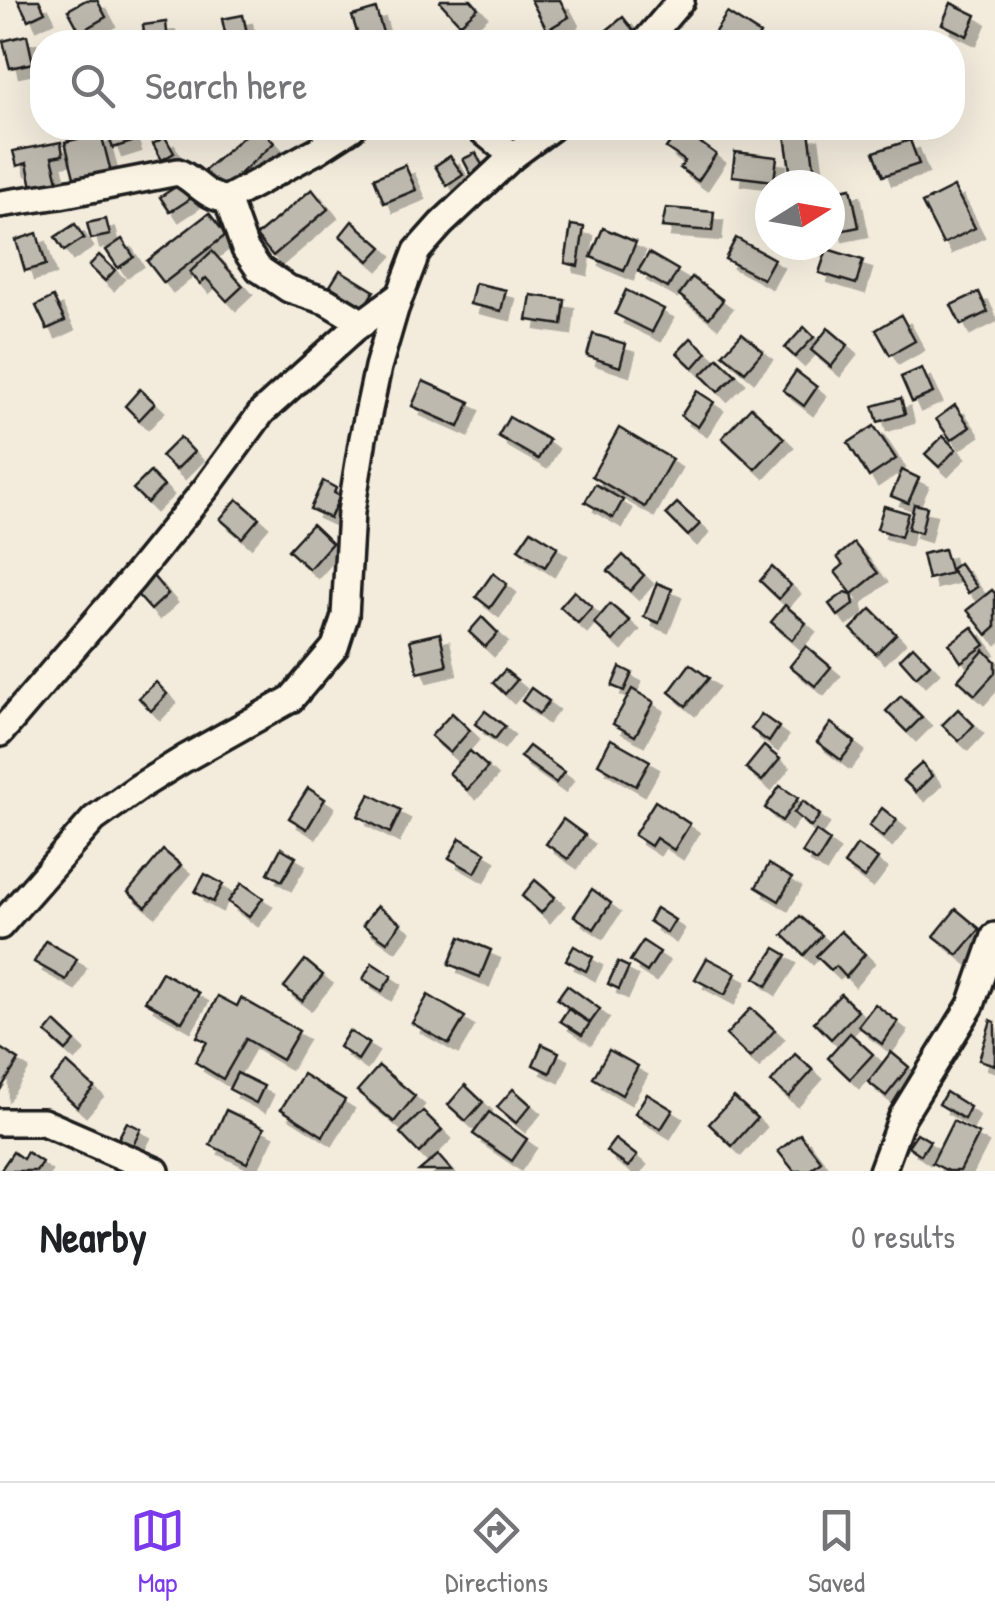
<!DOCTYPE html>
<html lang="en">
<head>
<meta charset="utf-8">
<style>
	body { margin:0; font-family:"Patrick Hand",sans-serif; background:#f6f6f6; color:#202124 }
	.compass { position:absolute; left:755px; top:170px; width:90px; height:90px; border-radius:50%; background:#fff; box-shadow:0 10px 40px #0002; rotate:79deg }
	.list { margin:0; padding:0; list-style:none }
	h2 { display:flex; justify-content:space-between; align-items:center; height:130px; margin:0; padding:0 40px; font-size:42px }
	h2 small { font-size:32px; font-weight:400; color:#757577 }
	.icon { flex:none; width:55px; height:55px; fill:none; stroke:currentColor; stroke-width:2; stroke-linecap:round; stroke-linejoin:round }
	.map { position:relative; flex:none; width:995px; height:1171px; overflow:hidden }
	.search { position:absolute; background:#fff; box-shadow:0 10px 40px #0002; left:30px; right:30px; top:30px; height:110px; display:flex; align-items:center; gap:25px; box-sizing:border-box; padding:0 35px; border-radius:40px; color:#757577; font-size:38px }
	.sheet { height:310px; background:#fff }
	nav { display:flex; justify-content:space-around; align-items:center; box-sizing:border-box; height:140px; border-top:2px solid #e0e0e0; background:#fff; font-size:28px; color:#757577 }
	nav a { display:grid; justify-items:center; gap:5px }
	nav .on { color:#7c3aed }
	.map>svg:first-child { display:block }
</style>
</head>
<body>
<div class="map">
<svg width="995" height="1171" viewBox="0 0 995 1171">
	<defs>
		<filter id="shadow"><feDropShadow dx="9" dy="9" stdDeviation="0" flood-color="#0004"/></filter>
	</defs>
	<rect width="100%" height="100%" fill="#f3ecdd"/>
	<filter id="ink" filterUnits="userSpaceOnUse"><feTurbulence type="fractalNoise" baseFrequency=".01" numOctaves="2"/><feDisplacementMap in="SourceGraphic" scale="20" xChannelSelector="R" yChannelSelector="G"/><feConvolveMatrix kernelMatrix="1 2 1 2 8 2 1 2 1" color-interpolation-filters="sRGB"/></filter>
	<g filter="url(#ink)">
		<!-- building -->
		<g fill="#beb9ae" stroke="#1c1c1c" stroke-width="2.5" filter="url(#shadow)">
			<polygon points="18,0 39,0 45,12 28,20"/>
			<polygon points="86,0 97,0 106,17 80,32 68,10"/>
			<polygon points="441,0 471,0 478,8 460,24 440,2"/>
			<polygon points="531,0 560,0 569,17 547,30"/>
			<polygon points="951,3 976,15 967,36 942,24"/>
			<polygon points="376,9 384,36 360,42 352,16"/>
			<polygon points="727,13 760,34 755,42 726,42 713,35"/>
			<polygon points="243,15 249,42 227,42 222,19"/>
			<polygon points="623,17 641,40 637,42 609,42 602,34"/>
			<polygon points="166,22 168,42 145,42 143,25"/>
			<polygon points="27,35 33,63 10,68 3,41"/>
			<polygon points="105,128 127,128 132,142 113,148"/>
			<polygon points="253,128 260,128 274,143 221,191 204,171"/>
			<polygon points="680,128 716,154 698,181 680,168 685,161 666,148"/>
			<polygon points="809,131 815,173 791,177 785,135"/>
			<polygon points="101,133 113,180 77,189 65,142"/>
			<polygon points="165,137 174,153 162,160 153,144"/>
			<polygon points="910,140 919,164 883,176 874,152"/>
			<polygon points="61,142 63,155 52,157 58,181 32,187 27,163 17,166 13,151"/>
			<polygon points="735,152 777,157 774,181 732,176"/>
			<polygon points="476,153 487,175 475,182 463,159"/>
			<polygon points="450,156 463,175 447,186 435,166"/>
			<polygon points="405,165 416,190 384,203 374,178"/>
			<polygon points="180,184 190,199 170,212 160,197"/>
			<polygon points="954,187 975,228 943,244 922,203"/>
			<polygon points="851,188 859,227 834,232 830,213 830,192"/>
			<polygon points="312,189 328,209 273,256 256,236"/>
			<polygon points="666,208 714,212 712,231 662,227"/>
			<polygon points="209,213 226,235 164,283 147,261"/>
			<polygon points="106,219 110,235 91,239 87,223"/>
			<polygon points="352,221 382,247 369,261 340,236"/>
			<polygon points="75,224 84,238 64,251 55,237"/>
			<polygon points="571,225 584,227 578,266 565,263"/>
			<polygon points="603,228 636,242 624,271 591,257"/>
			<polygon points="37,233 46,265 25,271 16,240"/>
			<polygon points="736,238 774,259 763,279 725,259"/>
			<polygon points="122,239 134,257 118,268 106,250"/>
			<polygon points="827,249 863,260 856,284 819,273"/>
			<polygon points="212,251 243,286 227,301 206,278 200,284 190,272"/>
			<polygon points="649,253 678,270 668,288 638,271"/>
			<polygon points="99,255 115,270 105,281 89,266"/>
			<polygon points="340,270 374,291 364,307 330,286"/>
			<polygon points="692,277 723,300 709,318 679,295"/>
			<polygon points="475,283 506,290 501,311 470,304"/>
			<polygon points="626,290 664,309 652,332 615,314"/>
			<polygon points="979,292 988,312 961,325 951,305"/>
			<polygon points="531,295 565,300 562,325 527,320"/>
			<polygon points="53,297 65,321 47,329 36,306"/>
			<polygon points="901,315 915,341 890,355 876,330"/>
			<polygon points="804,327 814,337 795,357 785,348"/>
			<polygon points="828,328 848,345 831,367 811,350"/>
			<polygon points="742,333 763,351 745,372 723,354"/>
			<polygon points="593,334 626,344 620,367 587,356"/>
			<polygon points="691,338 707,352 693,368 677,353"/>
			<polygon points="718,358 736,375 718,392 701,375"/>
			<polygon points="922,368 933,393 912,402 901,377"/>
			<polygon points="796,371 817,387 804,406 783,390"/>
			<polygon points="423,381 470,402 459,427 412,406"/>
			<polygon points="140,389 155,403 139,420 125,406"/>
			<polygon points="697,391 714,402 698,427 681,416"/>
			<polygon points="901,398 905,414 878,422 873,406"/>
			<polygon points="955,405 970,427 951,440 936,419"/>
			<polygon points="751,407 784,438 755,469 722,438"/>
			<polygon points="509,417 549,440 538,459 498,436"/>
			<polygon points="874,426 896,459 869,477 848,443"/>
			<polygon points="619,428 672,459 645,507 592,476"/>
			<polygon points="943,436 956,449 939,467 925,454"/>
			<polygon points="180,437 194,452 176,470 161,456"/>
			<polygon points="902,470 919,478 908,503 891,496"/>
			<polygon points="150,472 164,486 147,503 133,489"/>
			<polygon points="323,481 336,488 334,493 340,496 330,518 310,509"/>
			<polygon points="595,484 623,500 613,518 585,502"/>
			<polygon points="237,499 259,518 242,538 220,519"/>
			<polygon points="677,503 700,524 688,536 666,514"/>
			<polygon points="914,504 927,507 921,533 908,529"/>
			<polygon points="884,506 908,513 901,537 877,529"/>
			<polygon points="312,524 332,543 309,569 288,550"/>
			<polygon points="531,530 558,547 545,567 518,549"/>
			<polygon points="854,543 878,573 852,594 835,572 843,565 837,557"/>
			<polygon points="944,549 951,573 928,579 922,554"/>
			<polygon points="623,555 644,575 630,591 608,571"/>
			<polygon points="959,563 977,587 968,593 951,569"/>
			<polygon points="772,567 791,585 779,599 760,581"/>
			<polygon points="493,573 507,584 490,608 476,597"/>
			<polygon points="153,576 168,594 151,610 135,592"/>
			<polygon points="657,583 672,589 659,623 644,617"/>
			<polygon points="992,590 995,593 995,628 987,635 967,610"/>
			<polygon points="574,591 592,607 578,623 560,607"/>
			<polygon points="845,592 852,594 854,604 838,616 829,604"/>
			<polygon points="610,604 630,621 613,641 594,623"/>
			<polygon points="785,605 806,623 792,640 771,622"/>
			<polygon points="871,609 896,634 876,654 851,629"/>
			<polygon points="482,617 498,633 485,647 469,632"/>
			<polygon points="972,627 985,645 961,662 949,644"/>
			<polygon points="440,633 447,666 418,673 410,640"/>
			<polygon points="806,646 831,667 815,686 790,666"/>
			<polygon points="913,646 930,664 916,677 900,659"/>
			<polygon points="984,650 995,661 995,673 975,695 958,680"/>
			<polygon points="690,664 709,678 686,706 669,692"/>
			<polygon points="620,667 632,673 624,691 612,686"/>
			<polygon points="505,670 517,680 505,694 493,683"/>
			<polygon points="156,682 167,694 151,711 139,698"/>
			<polygon points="531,688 549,701 539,714 522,701"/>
			<polygon points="632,689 654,702 635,736 613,724"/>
			<polygon points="901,696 922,717 907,732 886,711"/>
			<polygon points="958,709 974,725 959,741 942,725"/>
			<polygon points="485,711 505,726 495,739 475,724"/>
			<polygon points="452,713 470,730 450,753 431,736"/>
			<polygon points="761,714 779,727 769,742 751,729"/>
			<polygon points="831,723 855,742 841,760 817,742"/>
			<polygon points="611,739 650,761 636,786 598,764"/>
			<polygon points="529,746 564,772 556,783 520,757"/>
			<polygon points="764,746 780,759 762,781 746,768"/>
			<polygon points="470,751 488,767 467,790 449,773"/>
			<polygon points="922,763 932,776 916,792 903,780"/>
			<polygon points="780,786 798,798 782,821 765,808"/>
			<polygon points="308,788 325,799 307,829 289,818"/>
			<polygon points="370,794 401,810 390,833 358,816"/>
			<polygon points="655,801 690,824 674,850 656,838 651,846 634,835"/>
			<polygon points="803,801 820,815 811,827 794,813"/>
			<polygon points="882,808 897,820 883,837 869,826"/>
			<polygon points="563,819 585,835 568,859 546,844"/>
			<polygon points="816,831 830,841 817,862 802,853"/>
			<polygon points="460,838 486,853 475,873 449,858"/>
			<polygon points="857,845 878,859 864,878 844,864"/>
			<polygon points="281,848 296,857 282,881 268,873"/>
			<polygon points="163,850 181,865 146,907 128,892"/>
			<polygon points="769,864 792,878 779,901 756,887"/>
			<polygon points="205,874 223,884 213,902 195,892"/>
			<polygon points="535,880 555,897 541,913 522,896"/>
			<polygon points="242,883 263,898 249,917 228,902"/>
			<polygon points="592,889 611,903 594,929 574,916"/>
			<polygon points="377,906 401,923 387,942 363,925"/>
			<polygon points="656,908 675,920 667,933 649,921"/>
			<polygon points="956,909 980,929 958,955 934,936"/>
			<polygon points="800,916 822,935 804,955 783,935"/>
			<polygon points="841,931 865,954 846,977 836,966 831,970 816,956"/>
			<polygon points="460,937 491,950 480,977 449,964"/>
			<polygon points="46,941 77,959 66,980 34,962"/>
			<polygon points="643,941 660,952 647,972 630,961"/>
			<polygon points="574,946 593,957 586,971 566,960"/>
			<polygon points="775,948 787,955 767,986 755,978"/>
			<polygon points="707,958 736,973 725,995 695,979"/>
			<polygon points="305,960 323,975 302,1001 284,987"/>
			<polygon points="618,962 629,967 619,989 608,984"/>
			<polygon points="372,963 392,976 382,991 363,979"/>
			<polygon points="162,972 199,993 182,1022 145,1001"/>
			<polygon points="567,985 600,1009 590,1023 557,999"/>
			<polygon points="841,994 858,1011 831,1039 814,1022"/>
			<polygon points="428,995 465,1017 449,1044 412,1023"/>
			<polygon points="218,996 237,1006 241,998 299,1031 282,1060 246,1039 223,1079 195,1062 207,1042 197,1037"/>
			<polygon points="875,1004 898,1022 882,1044 858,1026"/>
			<polygon points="751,1008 775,1030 750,1058 726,1035"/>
			<polygon points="568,1009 590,1023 582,1035 560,1021"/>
			<polygon points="991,1020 995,1022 995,1065 979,1060"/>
			<polygon points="55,1022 75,1041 66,1051 46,1033"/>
			<polygon points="349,1031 369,1043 358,1060 339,1047"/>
			<polygon points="850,1033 873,1054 850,1079 828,1058"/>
			<polygon points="542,1044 559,1052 550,1073 533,1065"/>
			<polygon points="0,1048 19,1060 0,1090"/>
			<polygon points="609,1050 638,1066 622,1095 593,1078"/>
			<polygon points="891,1052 909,1067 886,1096 868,1082"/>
			<polygon points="795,1054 813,1070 789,1097 771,1082"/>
			<polygon points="67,1063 94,1087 77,1107 50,1082"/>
			<polygon points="379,1066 415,1096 394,1122 357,1091"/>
			<polygon points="237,1073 264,1086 256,1103 229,1089"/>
			<polygon points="303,1074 345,1100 323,1136 281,1109"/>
			<polygon points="465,1085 483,1102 466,1121 448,1105"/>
			<polygon points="513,1089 531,1105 516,1123 497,1107"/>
			<polygon points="946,1092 970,1107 964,1119 939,1104"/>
			<polygon points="647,1094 673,1110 661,1129 635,1113"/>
			<polygon points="734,1097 757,1118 732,1146 709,1124"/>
			<polygon points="226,1110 264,1128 247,1163 210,1145"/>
			<polygon points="423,1111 442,1130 419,1153 400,1133"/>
			<polygon points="489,1112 527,1139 512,1161 473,1134"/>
			<polygon points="953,1121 979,1134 960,1171 948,1171 932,1163"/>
			<polygon points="127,1122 141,1129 131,1149 117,1141"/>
			<polygon points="917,1133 930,1141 921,1155 908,1146"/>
			<polygon points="800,1134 821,1161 809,1171 794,1171 778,1151"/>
			<polygon points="615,1139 637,1156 628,1167 606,1151"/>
			<polygon points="13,1152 23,1159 27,1152 42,1162 36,1171 0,1171"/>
			<polygon points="438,1155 452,1171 419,1171"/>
		</g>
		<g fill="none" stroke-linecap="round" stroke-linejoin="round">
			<!-- minor casing -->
			<g stroke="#1c1c1c" stroke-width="32">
				<g id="minor">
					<polyline points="645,42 681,0"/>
					<polyline points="479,128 513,156"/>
					<polyline points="227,199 245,249 259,269 289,289 326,301 363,323"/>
					<path d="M0,204L60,195L178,172C195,179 207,199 227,199L318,150L352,128"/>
					<polyline points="0,733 134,577 207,487 262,412 354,329 400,295"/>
					<polyline points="0,926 94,819 139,787 184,759 291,699 335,647 345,616 351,512 363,438 378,367 395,309 417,251 441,224 513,156 551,128"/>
					<polyline points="0,1122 43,1122 156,1171"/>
					<polyline points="882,1171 902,1117 971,1005 995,936"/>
				</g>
			</g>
			<!-- minor -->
			<use href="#minor" stroke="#fcf5e5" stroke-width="25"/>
		</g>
	</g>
</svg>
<svg class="compass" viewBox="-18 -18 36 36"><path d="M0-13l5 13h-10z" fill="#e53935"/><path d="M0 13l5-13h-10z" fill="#757577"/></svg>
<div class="search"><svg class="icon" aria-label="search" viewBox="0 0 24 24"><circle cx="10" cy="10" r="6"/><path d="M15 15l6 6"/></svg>Search here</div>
</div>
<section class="sheet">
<h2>Nearby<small>0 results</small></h2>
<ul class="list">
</ul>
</section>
<nav>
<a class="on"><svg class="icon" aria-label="map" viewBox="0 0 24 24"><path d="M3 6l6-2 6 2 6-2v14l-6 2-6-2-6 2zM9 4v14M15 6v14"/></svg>Map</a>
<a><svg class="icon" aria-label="directions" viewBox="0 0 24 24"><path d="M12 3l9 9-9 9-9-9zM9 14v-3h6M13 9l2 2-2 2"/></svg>Directions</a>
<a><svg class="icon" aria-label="saved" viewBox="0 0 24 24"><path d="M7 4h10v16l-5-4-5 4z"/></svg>Saved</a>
</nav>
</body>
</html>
